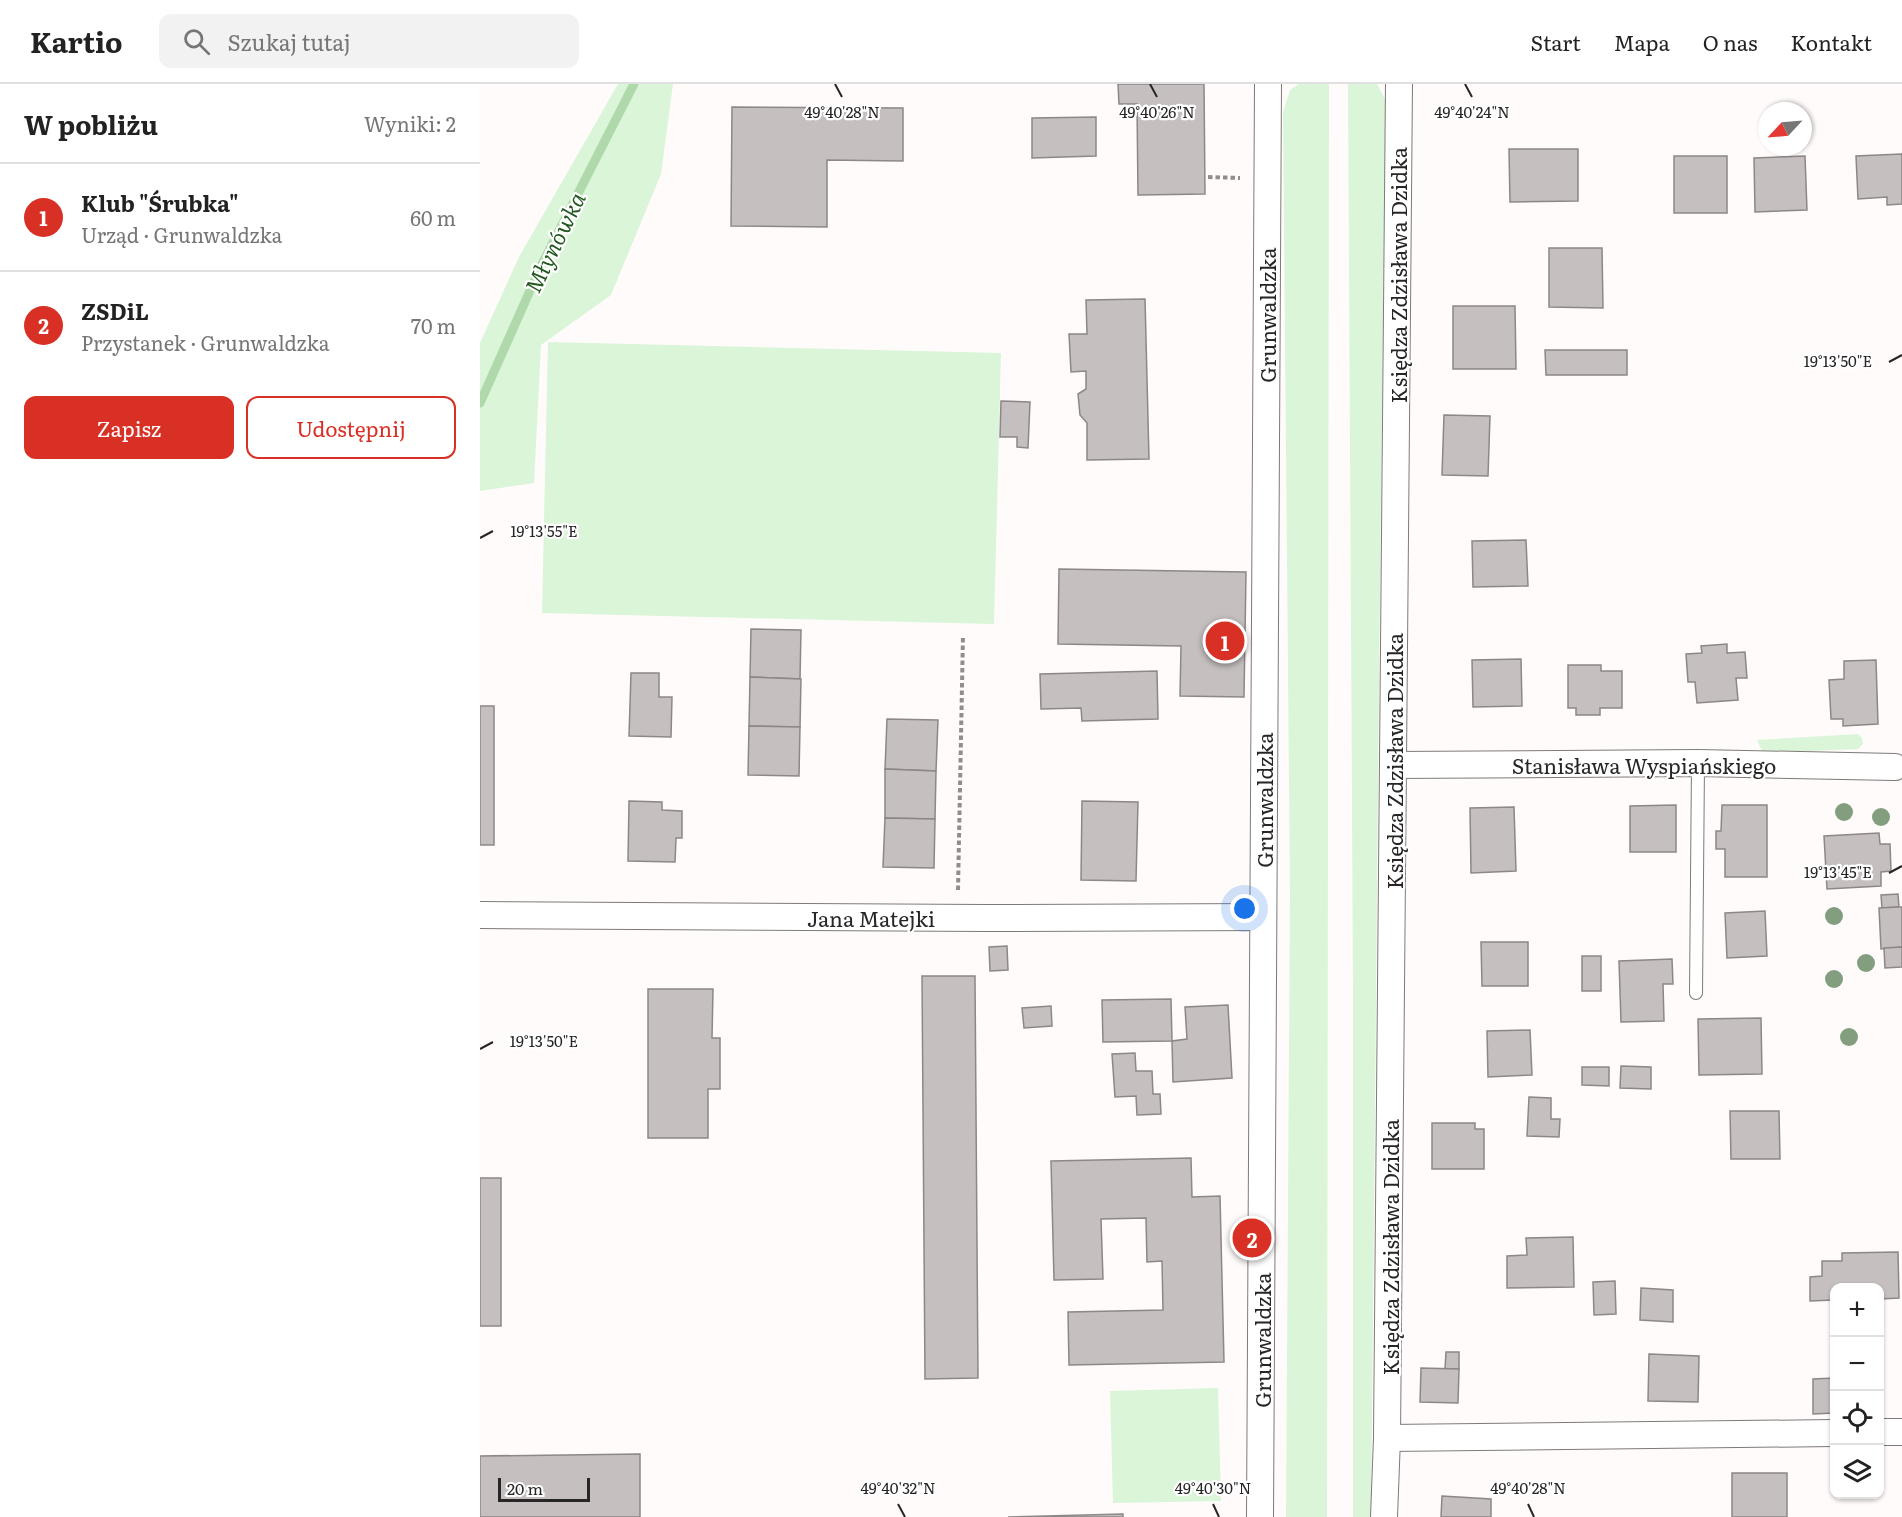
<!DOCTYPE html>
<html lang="pl">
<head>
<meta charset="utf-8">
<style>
	body { margin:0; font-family:Literata,serif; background:#f2f2f2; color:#222 }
	.controls { position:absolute; right:18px; bottom:18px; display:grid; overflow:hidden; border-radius:12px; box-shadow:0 2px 4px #0004 }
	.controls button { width:54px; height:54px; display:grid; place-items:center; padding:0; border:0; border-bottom:2px solid #e0e0e0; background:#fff; color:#222; font:30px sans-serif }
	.compass { position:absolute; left:1278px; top:18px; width:54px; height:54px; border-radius:50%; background:#fff; box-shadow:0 2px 4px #0004; rotate:244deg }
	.scale { position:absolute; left:18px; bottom:15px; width:92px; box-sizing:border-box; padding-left:6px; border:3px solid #272525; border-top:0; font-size:16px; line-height:21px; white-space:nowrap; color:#272525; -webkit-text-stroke:4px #fff; paint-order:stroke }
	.you { position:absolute; left:765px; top:825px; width:21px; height:21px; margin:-15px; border:4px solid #fff; border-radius:50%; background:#1a73e8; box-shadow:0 0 0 9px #1a73e833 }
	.badge { display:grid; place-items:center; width:39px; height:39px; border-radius:50%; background:#d93025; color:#fff; font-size:20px; font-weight:700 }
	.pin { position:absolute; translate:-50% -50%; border:3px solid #fff; box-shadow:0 2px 6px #0006 }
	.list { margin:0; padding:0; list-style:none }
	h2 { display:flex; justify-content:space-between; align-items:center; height:78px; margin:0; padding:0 24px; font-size:26px }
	h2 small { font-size:20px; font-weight:400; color:#767676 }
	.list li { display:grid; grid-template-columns:39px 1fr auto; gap:18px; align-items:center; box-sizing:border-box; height:108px; padding:0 24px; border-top:2px solid #e0e0e0 }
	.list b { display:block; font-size:22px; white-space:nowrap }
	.list p { margin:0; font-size:20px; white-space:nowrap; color:#767676 }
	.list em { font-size:20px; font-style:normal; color:#767676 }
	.actions { display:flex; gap:12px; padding:18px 24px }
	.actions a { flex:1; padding:14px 0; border:2px solid #d93025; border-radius:12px; text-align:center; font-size:21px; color:#d93025 }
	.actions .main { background:#d93025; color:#fff }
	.icon { flex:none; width:33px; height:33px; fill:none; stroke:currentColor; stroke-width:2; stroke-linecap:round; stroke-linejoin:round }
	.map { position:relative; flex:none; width:1422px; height:1433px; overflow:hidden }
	header { display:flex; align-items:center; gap:36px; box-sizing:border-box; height:84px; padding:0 30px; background:#fff; border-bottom:2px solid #e0e0e0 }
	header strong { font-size:28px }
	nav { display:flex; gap:33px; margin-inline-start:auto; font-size:21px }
	.search { width:420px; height:54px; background:#f2f2f2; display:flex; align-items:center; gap:15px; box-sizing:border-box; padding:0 21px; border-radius:12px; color:#767676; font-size:22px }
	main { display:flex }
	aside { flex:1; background:#fff }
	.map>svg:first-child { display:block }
</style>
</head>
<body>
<header>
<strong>Kartio</strong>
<div class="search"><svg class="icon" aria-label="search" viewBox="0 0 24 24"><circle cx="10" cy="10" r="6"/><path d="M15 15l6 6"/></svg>Szukaj tutaj</div>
<nav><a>Start</a><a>Mapa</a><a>O nas</a><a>Kontakt</a></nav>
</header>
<main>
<aside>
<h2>W pobliżu<small>Wyniki: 2</small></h2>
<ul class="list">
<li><span class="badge">1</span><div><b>Klub &quot;Śrubka&quot;</b><p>Urząd · Grunwaldzka</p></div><em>60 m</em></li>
<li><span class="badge">2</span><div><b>ZSDiL</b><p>Przystanek · Grunwaldzka</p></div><em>70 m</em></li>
</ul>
<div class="actions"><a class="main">Zapisz</a><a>Udostępnij</a></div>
</aside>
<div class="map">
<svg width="1422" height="1433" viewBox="0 0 1422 1433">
	<rect width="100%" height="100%" fill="#fffbfb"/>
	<!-- grass -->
	<g fill="#daf5d7">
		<polygon points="138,0 193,0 181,90 131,211 61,261 54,399 0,407 0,259 39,173"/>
		<polygon points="819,0 849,0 847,1433 806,1433 810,809 803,28 810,6"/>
		<path d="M868,0H897L906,17C899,489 896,961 891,1433H873V902Z"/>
		<polygon points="68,258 521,269 514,540 62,529"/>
		<polygon points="1378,650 1382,654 1383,660 1378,665 1283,669 1277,656"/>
		<polygon points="738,1304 741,1417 633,1419 630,1307"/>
	</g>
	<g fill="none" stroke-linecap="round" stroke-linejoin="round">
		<!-- stream -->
		<polyline stroke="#afd8ab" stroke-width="9" points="0,319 61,182 154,0"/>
	</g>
	<!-- building -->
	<g fill="#c5bfbf" stroke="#8d8787" stroke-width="1.5">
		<polygon points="638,0 724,0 725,110 658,111 657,20 639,20"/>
		<polygon points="252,23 423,24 423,77 347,76 347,143 251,142"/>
		<polygon points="616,33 616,72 552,74 552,34"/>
		<polygon points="1029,65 1098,65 1098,117 1030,118"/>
		<polygon points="1422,70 1422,120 1407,121 1407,113 1378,115 1376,72"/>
		<rect x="1194" y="72" width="53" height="57"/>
		<polygon points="1325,72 1327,126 1275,128 1274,74"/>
		<polygon points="1069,164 1122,164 1123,224 1069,223"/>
		<polygon points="665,215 669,375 607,376 607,339 600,331 598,310 606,305 606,287 591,288 589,250 607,250 606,216"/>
		<polygon points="973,222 1035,222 1036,285 973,285"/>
		<polygon points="1065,266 1147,266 1147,291 1066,291"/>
		<polygon points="521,317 550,318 548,364 537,363 537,353 520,353"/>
		<polygon points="964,331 1010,332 1008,392 962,391"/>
		<polygon points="1046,456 1048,502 993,503 992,457"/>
		<polygon points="579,485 766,488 764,613 700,612 701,562 578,560"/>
		<polygon points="271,545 321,546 320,595 270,593"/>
		<polygon points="1247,560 1247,569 1265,568 1267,594 1256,594 1258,616 1217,619 1215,598 1208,598 1206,570 1222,569 1221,562"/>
		<polygon points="1041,575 1042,622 993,623 992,576"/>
		<polygon points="1396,576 1398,640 1363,642 1363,635 1351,635 1349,596 1364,595 1364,577"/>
		<polygon points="1088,581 1121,581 1121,587 1142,587 1142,624 1120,624 1120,631 1096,631 1096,624 1088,624"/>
		<polygon points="677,587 678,635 602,637 601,624 561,625 560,590"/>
		<polygon points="151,589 179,589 179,613 192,613 191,653 149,652"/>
		<polygon points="270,593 321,595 320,643 269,642"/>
		<rect x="0" y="622" width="14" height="139"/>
		<polygon points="407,635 458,636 456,687 405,685"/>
		<polygon points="269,642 320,643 319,692 268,691"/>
		<polygon points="405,685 456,687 455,735 405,734"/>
		<polygon points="149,717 182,718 182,726 202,727 202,754 196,754 195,778 148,777"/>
		<polygon points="602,717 658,718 656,797 601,796"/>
		<polygon points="1196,721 1196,768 1150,768 1150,722"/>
		<polygon points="1242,721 1287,721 1287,793 1245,793 1245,765 1236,765 1236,747 1241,747"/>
		<polygon points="1034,723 1036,787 991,789 990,724"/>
		<polygon points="405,734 455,735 454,784 403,783"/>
		<polygon points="1399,749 1400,760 1410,760 1411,787 1401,788 1401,802 1347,805 1344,752"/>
		<polygon points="1418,810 1419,823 1402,824 1401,811"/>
		<polygon points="1419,823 1422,823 1422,863 1401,865 1399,824"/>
		<polygon points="1285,827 1287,872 1247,874 1245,829"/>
		<polygon points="1001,858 1048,858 1048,902 1002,902"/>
		<polygon points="527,862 528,886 510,887 509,863"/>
		<polygon points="1422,863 1422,883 1405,884 1404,864"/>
		<rect x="1102" y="872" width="19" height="35"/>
		<polygon points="1192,875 1193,900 1183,900 1184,937 1141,938 1139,877"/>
		<polygon points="442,892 495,892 498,1294 445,1295"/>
		<polygon points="168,905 233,905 232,954 240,954 240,1005 228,1005 228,1054 168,1054"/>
		<polygon points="691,915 692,957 623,958 622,916"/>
		<polygon points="748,921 752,994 693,998 692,957 707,955 705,923"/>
		<polygon points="571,922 572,942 544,944 542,924"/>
		<polygon points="1281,934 1282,990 1219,991 1218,935"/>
		<polygon points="1050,946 1052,991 1008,993 1007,947"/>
		<polygon points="655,969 656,987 672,987 673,1010 680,1010 681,1030 657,1031 656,1012 635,1013 632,970"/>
		<polygon points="1141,982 1171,983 1171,1005 1140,1004"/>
		<polygon points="1102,983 1129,983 1129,1002 1102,1001"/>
		<polygon points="1049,1013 1071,1014 1071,1035 1080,1035 1079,1053 1047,1052"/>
		<polygon points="1250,1027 1299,1027 1300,1075 1251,1075"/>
		<polygon points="952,1039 995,1039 995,1045 1004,1045 1004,1085 952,1085"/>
		<polygon points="711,1074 712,1113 740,1112 744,1278 589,1281 588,1228 683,1226 682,1177 667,1178 666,1134 621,1135 623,1195 574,1196 571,1077"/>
		<rect x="0" y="1094" width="21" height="148"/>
		<polygon points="1093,1153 1094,1203 1027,1204 1027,1172 1047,1171 1046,1154"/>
		<polygon points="1418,1168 1419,1214 1400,1215 1400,1204 1354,1204 1354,1216 1330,1217 1330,1193 1342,1192 1342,1177 1362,1177 1362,1169"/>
		<polygon points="1135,1197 1136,1230 1114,1231 1113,1198"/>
		<polygon points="1161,1204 1193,1206 1193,1238 1160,1236"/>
		<polygon points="966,1268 979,1268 979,1285 965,1285"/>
		<polygon points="1169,1270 1219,1272 1218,1318 1168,1317"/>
		<polygon points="941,1284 979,1285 978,1319 940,1318"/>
		<polygon points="1354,1294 1354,1329 1333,1330 1333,1295"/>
		<polygon points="160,1370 160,1433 0,1433 0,1372"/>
		<rect x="1252" y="1389" width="55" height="44"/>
		<polygon points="962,1412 1011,1415 1011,1433 961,1433"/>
		<polygon points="643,1430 643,1433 528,1433"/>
	</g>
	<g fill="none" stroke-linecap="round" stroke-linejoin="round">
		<!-- lane casing -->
		<g stroke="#7f7a7a" stroke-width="14">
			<polyline id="lane" points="1216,909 1218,679"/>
		</g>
		<!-- street casing -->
		<g stroke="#7f7a7a" stroke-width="28">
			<g id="street">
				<polyline points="913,681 1218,679 1415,683"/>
				<polyline points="0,831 504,834 783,833"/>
				<polyline points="1400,1348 1422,1348"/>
				<polyline points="907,1354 1354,1349"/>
				<polyline points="780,1433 788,0"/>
				<polyline points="904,1433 907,1354 919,0"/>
			</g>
		</g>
		<!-- path -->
		<g stroke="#908d8d" stroke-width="4" stroke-dasharray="4.5 3" stroke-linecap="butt">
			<polyline points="728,93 760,94"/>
			<polyline points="478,806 483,551"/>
		</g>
		<!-- lane -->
		<use href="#lane" stroke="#fff" stroke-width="12"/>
		<!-- street -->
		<use href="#street" stroke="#fff" stroke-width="26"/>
	</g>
	<!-- trees -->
	<g fill="#829e7f">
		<circle cx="1364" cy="728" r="9"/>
		<circle cx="1401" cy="733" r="9"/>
		<circle cx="1354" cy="832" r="9"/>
		<circle cx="1386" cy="879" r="9"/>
		<circle cx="1354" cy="895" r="9"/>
		<circle cx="1369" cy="953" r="9"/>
	</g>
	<!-- ticks -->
	<path fill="none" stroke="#272525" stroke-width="2" d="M355,0L362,13M670,0L677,13M985,0L992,13M1409,278L1422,271M0,454L13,447M1409,789L1422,782M0,965L13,958M418,1420L425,1433M733,1420L739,1433M1048,1420L1054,1433"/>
	<g text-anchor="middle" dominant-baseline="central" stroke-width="4.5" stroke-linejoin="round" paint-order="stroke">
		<!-- street labels -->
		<g font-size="21" fill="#272525" stroke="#fff">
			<text transform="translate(917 191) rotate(-90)">Księdza Zdzisława Dzidka</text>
			<text transform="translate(786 231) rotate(-90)">Grunwaldzka</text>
			<text transform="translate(913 677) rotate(-90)">Księdza Zdzisława Dzidka</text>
			<text x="1164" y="680">Stanisława Wyspiańskiego</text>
			<text transform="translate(783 716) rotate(-90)">Grunwaldzka</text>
			<text x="391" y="833">Jana Matejki</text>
			<text transform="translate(909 1163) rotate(-90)">Księdza Zdzisława Dzidka</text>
			<text transform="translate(781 1256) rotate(-90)">Grunwaldzka</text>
		</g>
		<!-- water labels -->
		<g font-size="22" font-style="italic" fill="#235920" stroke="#fff">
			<text transform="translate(74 158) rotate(-64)">Młynówka</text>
		</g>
	</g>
	<g font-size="15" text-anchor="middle" fill="#272525" stroke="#fff" stroke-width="4.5" stroke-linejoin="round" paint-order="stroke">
		<text x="362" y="34">49°40'28"N</text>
		<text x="677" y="34">49°40'26"N</text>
		<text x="992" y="34">49°40'24"N</text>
		<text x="1358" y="283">19°13'50"E</text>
		<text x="64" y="453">19°13'55"E</text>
		<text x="1358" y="794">19°13'45"E</text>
		<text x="64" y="963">19°13'50"E</text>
		<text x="418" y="1410">49°40'32"N</text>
		<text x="733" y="1410">49°40'30"N</text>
		<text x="1048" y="1410">49°40'28"N</text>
	</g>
</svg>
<div class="controls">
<button>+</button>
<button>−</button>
<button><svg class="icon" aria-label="locate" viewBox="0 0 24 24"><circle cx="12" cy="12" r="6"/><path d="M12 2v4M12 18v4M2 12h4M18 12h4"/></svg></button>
<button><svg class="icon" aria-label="layers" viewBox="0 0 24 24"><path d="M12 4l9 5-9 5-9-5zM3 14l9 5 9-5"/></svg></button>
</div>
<svg class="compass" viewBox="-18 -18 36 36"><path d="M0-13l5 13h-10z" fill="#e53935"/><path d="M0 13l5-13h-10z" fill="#767676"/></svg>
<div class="scale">20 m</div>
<div class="you"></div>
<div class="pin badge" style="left:745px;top:557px">1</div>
<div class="pin badge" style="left:772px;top:1154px">2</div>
</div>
</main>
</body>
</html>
